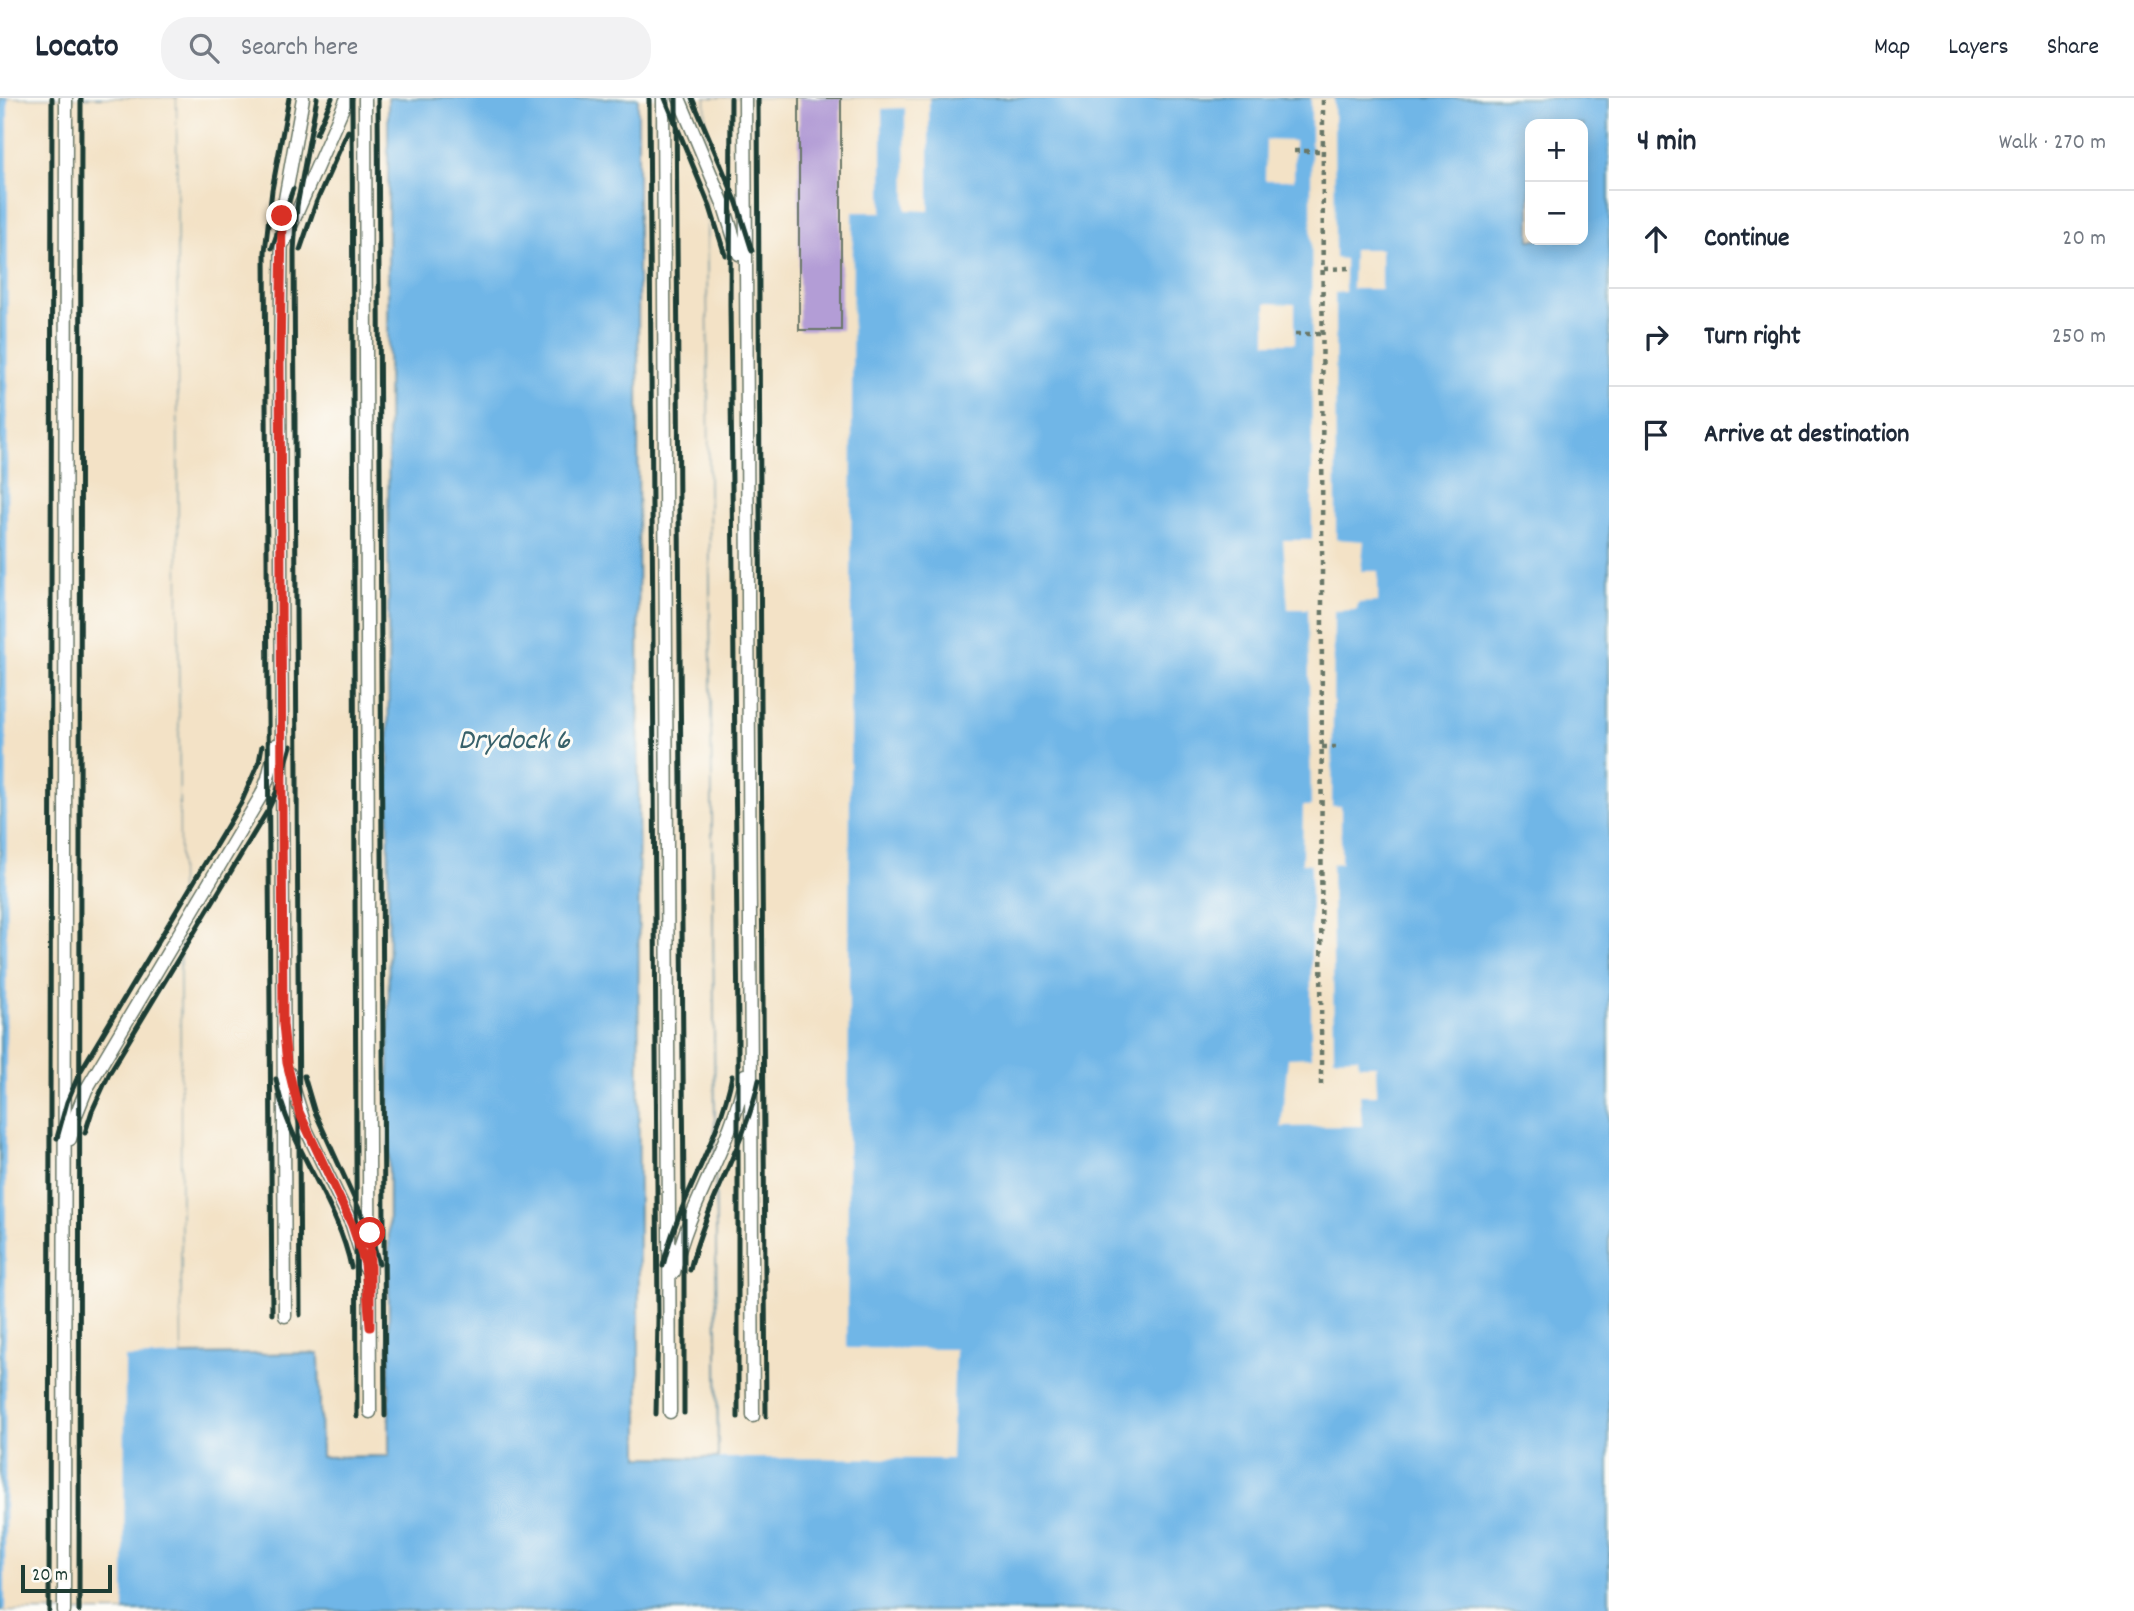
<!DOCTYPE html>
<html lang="en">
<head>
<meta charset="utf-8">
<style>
	body { margin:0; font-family:Dekko,sans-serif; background:#f2f2f3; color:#1f2937 }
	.controls { position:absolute; right:21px; top:21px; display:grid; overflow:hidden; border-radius:14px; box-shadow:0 4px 18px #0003 }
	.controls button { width:63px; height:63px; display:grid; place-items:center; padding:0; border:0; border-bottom:2px solid #e0e1e3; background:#fff; color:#1f2937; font:35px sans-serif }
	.scale { position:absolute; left:21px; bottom:18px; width:91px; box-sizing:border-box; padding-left:7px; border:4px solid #1f3d34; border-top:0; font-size:19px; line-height:24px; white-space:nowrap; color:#1f3d34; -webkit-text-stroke:5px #fdfcf7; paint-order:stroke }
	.stop { position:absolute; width:21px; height:21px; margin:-16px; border:5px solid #d93025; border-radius:50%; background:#fff }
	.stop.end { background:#d93025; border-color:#fff; box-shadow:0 2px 7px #0008 }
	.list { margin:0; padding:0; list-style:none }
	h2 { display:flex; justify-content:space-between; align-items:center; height:91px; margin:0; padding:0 28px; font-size:30px }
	h2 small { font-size:23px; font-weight:400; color:#747a83 }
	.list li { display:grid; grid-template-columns:46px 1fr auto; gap:21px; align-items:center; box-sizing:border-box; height:98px; padding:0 28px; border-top:2px solid #e0e1e3 }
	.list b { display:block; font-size:26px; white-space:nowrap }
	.list em { font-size:23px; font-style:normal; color:#747a83 }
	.icon { flex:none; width:38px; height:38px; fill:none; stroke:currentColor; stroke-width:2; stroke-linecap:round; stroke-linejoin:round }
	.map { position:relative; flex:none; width:1609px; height:1513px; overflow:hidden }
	header { display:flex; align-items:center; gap:42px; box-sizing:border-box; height:98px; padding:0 35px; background:#fff; border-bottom:2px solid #e0e1e3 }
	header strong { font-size:33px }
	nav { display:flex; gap:38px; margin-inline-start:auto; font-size:24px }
	.search { width:490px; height:63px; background:#f2f2f3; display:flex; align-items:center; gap:18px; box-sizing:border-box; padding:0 24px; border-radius:28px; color:#747a83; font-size:26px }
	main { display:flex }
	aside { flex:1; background:#fff }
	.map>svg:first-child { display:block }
</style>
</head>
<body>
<header>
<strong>Locato</strong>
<div class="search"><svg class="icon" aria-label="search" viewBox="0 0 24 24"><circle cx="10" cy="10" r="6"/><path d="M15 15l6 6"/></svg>Search here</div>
<nav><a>Map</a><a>Layers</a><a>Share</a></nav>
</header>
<main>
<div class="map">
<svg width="1609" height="1513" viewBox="0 0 1609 1513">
	<rect width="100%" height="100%" fill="#fdfcf7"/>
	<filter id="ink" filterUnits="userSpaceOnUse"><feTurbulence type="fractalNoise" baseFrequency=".0143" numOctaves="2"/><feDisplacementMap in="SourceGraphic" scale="14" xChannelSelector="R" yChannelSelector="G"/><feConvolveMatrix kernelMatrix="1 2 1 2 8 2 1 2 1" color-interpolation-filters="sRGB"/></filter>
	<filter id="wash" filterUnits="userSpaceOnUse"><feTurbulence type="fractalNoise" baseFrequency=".00686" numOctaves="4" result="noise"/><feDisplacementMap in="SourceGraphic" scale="28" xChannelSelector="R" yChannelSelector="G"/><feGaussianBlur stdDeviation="1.57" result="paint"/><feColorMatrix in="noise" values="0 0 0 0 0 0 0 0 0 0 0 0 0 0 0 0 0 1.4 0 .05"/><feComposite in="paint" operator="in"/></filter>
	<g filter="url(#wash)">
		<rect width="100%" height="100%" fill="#f3e2c6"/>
		<!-- water -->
		<path fill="#6fb6e7" stroke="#477a8e" stroke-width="2" fill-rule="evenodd" d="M0,0H176L181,1257L319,1255L321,1359L389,1358L388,0H638L639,1359L718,1360L706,0H1609V1513H0ZM1530,26H1583V142H1530Z"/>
		<!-- pier -->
		<g fill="#f3e2c6">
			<polygon points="8,0 176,0 181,1258 125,1260 124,1513 5,1513"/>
			<polygon points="706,0 929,0 929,113 906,112 905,10 882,11 882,114 853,114 847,1250 955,1251 951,1361 719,1360"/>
			<polygon points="1311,0 1334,0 1335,160 1345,161 1345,194 1335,195 1336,441 1364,443 1361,473 1378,473 1378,504 1358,505 1357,512 1334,513 1332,708 1341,708 1341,765 1332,766 1334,960 1358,959 1359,967 1376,967 1377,997 1360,997 1362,1028 1281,1029 1288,960 1311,959 1311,766 1302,765 1303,708 1311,708 1308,511 1288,511 1283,442 1312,442"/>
			<polygon points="1266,42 1294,43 1294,82 1265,82"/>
			<polygon points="1353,151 1381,151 1381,191 1352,191"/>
			<polygon points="1266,205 1295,206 1295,245 1266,245"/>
		</g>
		<g id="blocks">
			<!-- building -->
			<rect fill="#b39dd6" x="799" y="0" width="42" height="232"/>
		</g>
	</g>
	<g filter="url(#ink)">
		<use href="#blocks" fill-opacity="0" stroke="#697767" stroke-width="2"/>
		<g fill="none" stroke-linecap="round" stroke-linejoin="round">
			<!-- lane casing -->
			<g stroke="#697767" stroke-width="15">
				<g id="lane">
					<polyline points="365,0 370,1314"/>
					<polyline points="663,0 670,1314"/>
					<polyline points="679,0 724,108 739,156"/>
					<polyline points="745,0 753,1318"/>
					<polyline points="284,144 347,0"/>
					<polyline points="289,975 306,1031 352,1127 365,1169"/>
					<polyline points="70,1041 76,1017 86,992 262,696 268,680 276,647"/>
					<path d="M674,1174C688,1105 733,1046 745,977"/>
					<polyline points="285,1218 280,267 282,118 303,0"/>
					<polyline points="64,1513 66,0"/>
				</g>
			</g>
			<!-- path -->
			<g stroke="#697767" stroke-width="4.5" stroke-dasharray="5 5" stroke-linecap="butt">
				<polyline points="1294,53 1323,53"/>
				<polyline points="1324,171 1352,170"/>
				<polyline points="1295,236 1323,236"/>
				<polyline points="1322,649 1336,649"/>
				<polyline points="1321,987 1323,0"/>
			</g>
			<!-- lane -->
			<use href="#lane" stroke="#fff" stroke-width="12"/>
			<!-- rail -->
			<g stroke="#1f3d34" stroke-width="5">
				<polyline points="352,0 357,1319"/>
				<polyline points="378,0 385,1318"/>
				<polyline points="649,0 658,1222 656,1316"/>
				<polyline points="665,0 710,109 725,157"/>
				<polyline points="676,0 684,1102 684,1315"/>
				<polyline points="692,0 737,105 752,153"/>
				<polyline points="731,0 730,206 738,926 738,1319"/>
				<path d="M758,0C757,439 765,879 766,1318"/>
				<polyline points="316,36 332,0"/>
				<polyline points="272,150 293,91"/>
				<polyline points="300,152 316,105 348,33"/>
				<polyline points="304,978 314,1012 370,1135 379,1166"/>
				<path d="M276,981C287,1048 338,1103 351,1169"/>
				<polyline points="85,1035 92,1013 110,974 268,712 280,686 291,648"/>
				<polyline points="57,1040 67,1004 80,974 241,705 259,664 262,648"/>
				<path d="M663,1168C678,1102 719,1044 732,978"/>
				<path d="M690,1172C705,1106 745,1048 759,982"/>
				<polyline points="272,1216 265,154 272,92 289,0"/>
				<polyline points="300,1217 294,153 297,108 317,0"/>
				<polyline points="49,1513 52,0"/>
				<polyline points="79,1513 81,0"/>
			</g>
		</g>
	</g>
	<g fill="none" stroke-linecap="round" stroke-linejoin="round" filter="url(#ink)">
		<!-- route -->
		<polyline stroke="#d93025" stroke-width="9" points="282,118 280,267 283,926 287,965 299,1014 352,1127 365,1166 370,1229 370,1135"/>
	</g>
	<g text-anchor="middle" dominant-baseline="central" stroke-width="6" stroke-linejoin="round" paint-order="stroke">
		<!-- water labels -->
		<g font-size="30" font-style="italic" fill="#37616a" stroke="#fdfcf7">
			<text x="514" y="644">Drydock 6</text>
		</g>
	</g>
</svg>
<div class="controls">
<button>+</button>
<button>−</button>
</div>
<div class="scale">20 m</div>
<div class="stop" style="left:370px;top:1135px"></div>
<div class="stop end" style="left:282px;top:118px"></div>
</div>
<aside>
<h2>4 min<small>Walk · 270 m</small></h2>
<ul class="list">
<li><svg class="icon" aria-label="ahead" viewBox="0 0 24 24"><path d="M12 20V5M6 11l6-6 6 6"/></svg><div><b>Continue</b></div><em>20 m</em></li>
<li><svg class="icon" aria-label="right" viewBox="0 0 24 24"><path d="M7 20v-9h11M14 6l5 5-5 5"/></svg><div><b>Turn right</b></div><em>250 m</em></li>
<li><svg class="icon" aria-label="arrive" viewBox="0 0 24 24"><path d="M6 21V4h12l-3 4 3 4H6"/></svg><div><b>Arrive at destination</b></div></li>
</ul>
</aside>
</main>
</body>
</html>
